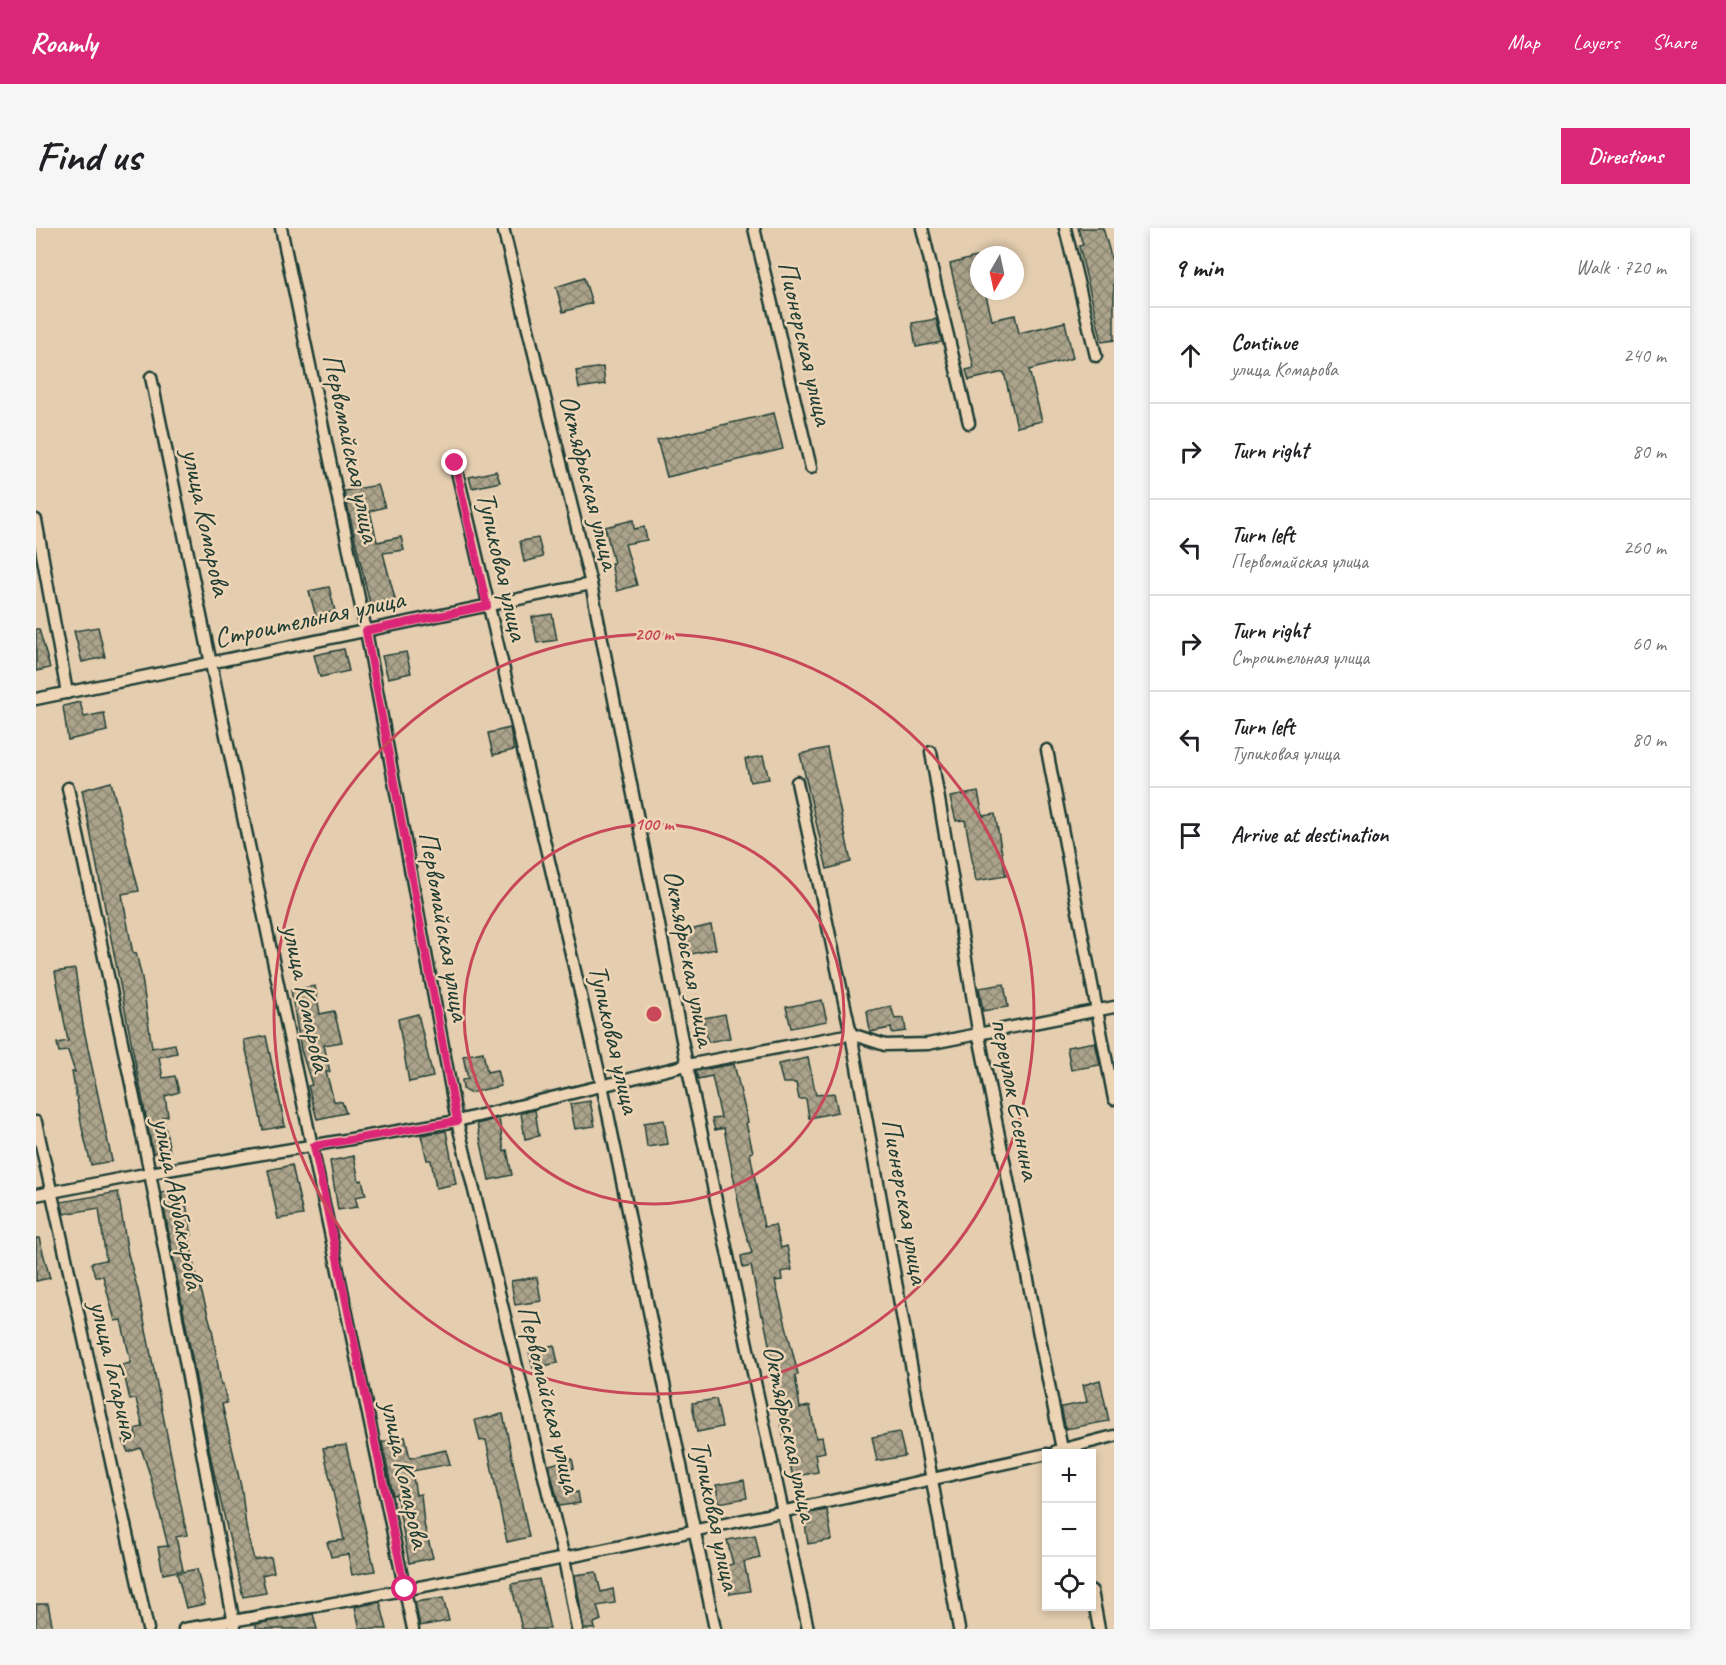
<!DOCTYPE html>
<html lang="en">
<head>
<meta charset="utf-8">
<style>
	body { margin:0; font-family:Caveat,sans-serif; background:#f6f6f6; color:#202124 }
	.controls { position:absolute; right:18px; bottom:18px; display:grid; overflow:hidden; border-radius:0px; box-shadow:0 3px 9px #0003 }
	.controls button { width:54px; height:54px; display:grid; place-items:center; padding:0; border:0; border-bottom:2px solid #e0e0e0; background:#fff; color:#202124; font:30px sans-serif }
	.compass { position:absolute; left:934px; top:18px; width:54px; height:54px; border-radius:50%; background:#fff; box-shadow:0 3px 9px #0003; rotate:189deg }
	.stop { position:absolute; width:18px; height:18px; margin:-14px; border:4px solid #db2777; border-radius:50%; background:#fff }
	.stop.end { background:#db2777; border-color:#fff; box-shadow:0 2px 6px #0008 }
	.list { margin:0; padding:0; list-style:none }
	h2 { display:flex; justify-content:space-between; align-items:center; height:78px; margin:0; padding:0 24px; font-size:26px }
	h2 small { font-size:20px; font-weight:400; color:#757577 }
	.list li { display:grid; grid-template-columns:39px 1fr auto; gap:18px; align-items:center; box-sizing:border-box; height:96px; padding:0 24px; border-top:2px solid #e0e0e0 }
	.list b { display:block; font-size:22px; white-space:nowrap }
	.list p { margin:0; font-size:20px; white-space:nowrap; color:#757577 }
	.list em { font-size:20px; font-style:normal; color:#757577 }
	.icon { flex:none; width:33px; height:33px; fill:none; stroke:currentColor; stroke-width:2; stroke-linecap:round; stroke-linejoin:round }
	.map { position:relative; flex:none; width:1078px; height:1401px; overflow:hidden; border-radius:0px }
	header { display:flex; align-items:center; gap:36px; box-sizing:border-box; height:84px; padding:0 30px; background:#db2777; color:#fff }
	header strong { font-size:28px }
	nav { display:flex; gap:33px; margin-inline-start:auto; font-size:21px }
	.intro { display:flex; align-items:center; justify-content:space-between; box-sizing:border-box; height:144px; padding:0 36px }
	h1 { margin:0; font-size:42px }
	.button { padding:15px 27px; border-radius:0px; background:#db2777; color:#fff; font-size:21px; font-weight:700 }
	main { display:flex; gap:36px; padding:0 36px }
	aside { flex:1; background:#fff; border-radius:0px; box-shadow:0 3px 9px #0003 }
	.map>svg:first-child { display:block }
</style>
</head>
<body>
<header>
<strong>Roamly</strong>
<nav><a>Map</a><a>Layers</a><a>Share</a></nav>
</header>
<div class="intro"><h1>Find us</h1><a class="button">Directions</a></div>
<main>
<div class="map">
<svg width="1078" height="1401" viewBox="0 0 1078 1401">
	<defs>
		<pattern id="building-cross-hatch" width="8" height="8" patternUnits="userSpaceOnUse" patternTransform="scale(1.5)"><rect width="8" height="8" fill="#aba38b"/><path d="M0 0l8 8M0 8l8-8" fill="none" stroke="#8b8672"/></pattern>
	</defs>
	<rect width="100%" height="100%" fill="#e5ceb0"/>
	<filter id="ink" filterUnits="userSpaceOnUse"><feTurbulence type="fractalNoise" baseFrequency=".0167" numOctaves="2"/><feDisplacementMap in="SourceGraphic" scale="12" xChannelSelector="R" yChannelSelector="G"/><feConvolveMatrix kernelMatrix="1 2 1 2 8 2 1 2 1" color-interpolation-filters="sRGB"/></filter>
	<g filter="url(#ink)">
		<!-- building -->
		<g fill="url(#building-cross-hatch)" stroke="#1f3d34" stroke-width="1.5">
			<polygon points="1042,0 1067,0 1078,39 1078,112 1066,114 1043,18 1047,17"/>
			<polygon points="940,29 943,63 949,63 956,92 979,87 983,105 1029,94 1037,130 993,142 1006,193 981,199 968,144 933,152 930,142 938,140 914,36"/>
			<polygon points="548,50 556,75 527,84 520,59"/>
			<polygon points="900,91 906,114 880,119 876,95"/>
			<polygon points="567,139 569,156 543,160 540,143"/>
			<polygon points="738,185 747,221 631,249 621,212"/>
			<polygon points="460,243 464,254 436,260 433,249"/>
			<polygon points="342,257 349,279 334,283 341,314 365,309 368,322 347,325 359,371 334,376 308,263"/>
			<polygon points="597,292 598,301 608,299 611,312 589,316 601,357 581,363 575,335 578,335 569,299"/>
			<polygon points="502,310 507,329 488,334 484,313"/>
			<polygon points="293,359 299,383 280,388 273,363"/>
			<polygon points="516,386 521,412 501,415 496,389"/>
			<polygon points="62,399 69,429 46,434 38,403"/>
			<polygon points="0,401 3,401 14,440 0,443"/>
			<polygon points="308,421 313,443 284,449 278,427"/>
			<polygon points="370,424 375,445 352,450 346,428"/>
			<polygon points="44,474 48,489 68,485 71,503 32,512 27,478"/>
			<polygon points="474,500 478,522 457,527 452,505"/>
			<polygon points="791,520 815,634 791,641 764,526"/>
			<polygon points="727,528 733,551 714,554 709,531"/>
			<polygon points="75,554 103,663 86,666 97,726 100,725 106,750 116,820 139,816 141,825 123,829 127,850 139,848 143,864 129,868 132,888 127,889 134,923 117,925 46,562"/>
			<polygon points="942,564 947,588 959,586 970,648 940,653 929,592 920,593 914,569"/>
			<polygon points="675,697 680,721 650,727 645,704"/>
			<polygon points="39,741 47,797 76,933 55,937 46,900 36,844 39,844 32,823 23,824 21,815 32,813 19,744"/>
			<polygon points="968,756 972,779 947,783 943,760"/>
			<polygon points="279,758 284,786 298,783 306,814 288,817 294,844 290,844 298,873 306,874 310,885 281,891 272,858 276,857 265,822 255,762"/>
			<polygon points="786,772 791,793 755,800 750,779"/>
			<polygon points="855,778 859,791 868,790 870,803 856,805 855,800 834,804 831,783"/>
			<polygon points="382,786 397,849 373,854 362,791"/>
			<polygon points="689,786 694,810 672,814 667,790"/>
			<polygon points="230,808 249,898 227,902 208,812"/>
			<polygon points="1059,814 1064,837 1035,842 1031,819"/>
			<polygon points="447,824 451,844 461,842 465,858 433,865 427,861 426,852 432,851 427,828"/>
			<polygon points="772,830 780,867 798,865 802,884 773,890 770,871 763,871 760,855 747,855 742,836"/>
			<polygon points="698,836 712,894 710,895 717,924 714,925 728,999 739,997 745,1020 751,1018 756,1042 745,1044 746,1052 739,1053 762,1146 759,1147 764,1180 774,1178 780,1210 786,1209 789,1224 779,1226 782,1244 757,1249 744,1193 740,1150 727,1087 725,1088 715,1038 707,1040 705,1028 716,1025 706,993 688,900 679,902 676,891 685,890 676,848 662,851 660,843"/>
			<polygon points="554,873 559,898 539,901 534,876"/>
			<polygon points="499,882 503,908 489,911 485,885"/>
			<polygon points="463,890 468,923 471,922 476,947 453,952 441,896"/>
			<polygon points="628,892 632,916 611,919 608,895"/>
			<polygon points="410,903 420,956 400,960 395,932 391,932 385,907"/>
			<polygon points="318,928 323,953 326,952 330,967 319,969 322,979 302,982 294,933"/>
			<polygon points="256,937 267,987 242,991 232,942"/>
			<polygon points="147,961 156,1007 153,1007 158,1037 176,1101 185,1156 187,1156 191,1175 186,1176 206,1263 210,1299 218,1332 235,1329 238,1344 226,1347 230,1365 207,1369 176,1236 125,964"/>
			<polygon points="82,964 92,1026 102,1062 151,1307 140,1309 147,1342 127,1346 122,1319 132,1318 115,1250 105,1220 92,1224 87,1212 101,1210 98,1201 107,1199 100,1171 94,1172 86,1137 94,1135 94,1130 85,1092 79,1093 67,1048 59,1048 55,1035 70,1032 63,980 28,986 25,974"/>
			<polygon points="0,1010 3,1010 14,1050 0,1053"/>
			<polygon points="501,1049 505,1073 479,1077 475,1053"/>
			<polygon points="518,1117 522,1135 497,1140 493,1123"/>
			<polygon points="1064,1152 1073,1193 1030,1201 1025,1179 1051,1174 1047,1157"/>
			<polygon points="680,1171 686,1199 661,1204 656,1175"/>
			<polygon points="467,1186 493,1309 471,1314 450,1212 444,1213 439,1192"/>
			<polygon points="863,1204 869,1228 841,1233 836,1209"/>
			<polygon points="369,1209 374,1230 410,1222 414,1236 376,1243 380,1267 385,1266 388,1296 397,1330 373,1335 360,1266 357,1267 346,1214"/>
			<polygon points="310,1217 339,1343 316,1347 312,1326 295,1329 291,1314 308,1312 287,1220"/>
			<polygon points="536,1231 538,1240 532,1242 537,1265 542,1264 544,1275 523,1278 513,1237"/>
			<polygon points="708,1252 711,1270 683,1275 680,1257"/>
			<polygon points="791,1282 796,1312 772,1316 769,1296 776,1295 773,1285"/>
			<polygon points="719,1307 724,1330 708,1334 714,1363 694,1366 689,1338 697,1336 691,1312"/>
			<polygon points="161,1341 169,1376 150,1380 141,1345"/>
			<polygon points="560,1344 565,1364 577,1361 579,1375 561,1378 565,1392 558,1395 559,1401 548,1401 539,1347"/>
			<polygon points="503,1351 514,1401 486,1401 475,1356"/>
			<polygon points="407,1370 413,1393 384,1398 379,1374"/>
			<polygon points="344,1374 351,1401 324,1401 319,1379"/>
			<polygon points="0,1376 12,1376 17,1401 0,1401"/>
			<polygon points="277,1386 281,1401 220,1401 220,1396"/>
		</g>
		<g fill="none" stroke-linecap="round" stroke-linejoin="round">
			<!-- street casing -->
			<g stroke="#1f3d34" stroke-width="15">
				<g id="street">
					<polyline points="245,0 330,403 421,893 528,1330 541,1401"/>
					<polyline points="467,0 555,356 651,837 772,1401"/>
					<polyline points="718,0 775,240"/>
					<polyline points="886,0 933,195"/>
					<polyline points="1029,0 1060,128"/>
					<polyline points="115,149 377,1401"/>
					<polyline points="419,235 566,857 679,1401"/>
					<polyline points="0,292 31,465"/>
					<polyline points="0,471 555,356"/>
					<polyline points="1011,522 1078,871"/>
					<polyline points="895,524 943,808 1027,1226"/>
					<polyline points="761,554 815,806 923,1401"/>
					<polyline points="32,560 114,945 199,1401"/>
					<polyline points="0,894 112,1401"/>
					<polyline points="0,967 114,945 421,893 651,837 815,806 849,817 892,816 1078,779"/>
					<polyline points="1020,1223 1078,1208"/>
					<polyline points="1056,1363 1063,1401"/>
					<path d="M148,1401C438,1354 724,1288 1011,1226"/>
				</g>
			</g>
			<!-- street -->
			<use href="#street" stroke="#edd4b5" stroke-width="10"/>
		</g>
	</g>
	<g fill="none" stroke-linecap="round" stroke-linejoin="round" filter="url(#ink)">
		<!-- route -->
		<polyline stroke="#db2777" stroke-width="8" points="369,1361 278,918 421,893 330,403 451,378 419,235"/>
	</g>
	<!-- distance rings -->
	<g fill="none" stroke="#c84859" stroke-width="3">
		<circle cx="618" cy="786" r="190"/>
		<circle cx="618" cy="786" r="380"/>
	</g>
	<g text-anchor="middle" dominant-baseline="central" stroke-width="5" stroke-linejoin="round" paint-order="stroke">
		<!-- street labels -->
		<g font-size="28" fill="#1f3d34" stroke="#edd4b5">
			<text transform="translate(770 115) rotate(77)">Пионерская улица</text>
			<text transform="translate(316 220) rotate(78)">Первомайская улица</text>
			<text transform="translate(554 254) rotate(76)">Октябрьская улица</text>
			<text transform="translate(171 294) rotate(78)">улица Комарова</text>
			<text transform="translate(467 338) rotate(77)">Тупиковая улица</text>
			<text transform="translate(273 390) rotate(-12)">Строительная улица</text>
			<text transform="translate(409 698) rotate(80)">Первомайская улица</text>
			<text transform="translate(654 730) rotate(79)">Октябрьская улица</text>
			<text transform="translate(271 770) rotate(78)">улица Комарова</text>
			<text transform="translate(579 811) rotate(77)">Тупиковая улица</text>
			<text transform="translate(980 871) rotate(79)">переулок Есенина</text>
			<text transform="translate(870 973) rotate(80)">Пионерская улица</text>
			<text transform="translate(143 975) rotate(79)">улица Абубакарова</text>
			<text transform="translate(79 1142) rotate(77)">улица Гагарина</text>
			<text transform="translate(514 1171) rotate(76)">Первомайская улица</text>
			<text transform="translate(755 1205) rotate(78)">Октябрьская улица</text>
			<text transform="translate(370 1246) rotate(78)">улица Комарова</text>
			<text transform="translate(680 1287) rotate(78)">Тупиковая улица</text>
		</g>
	</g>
	<circle cx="618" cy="786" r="9" fill="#c84859" stroke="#edd4b5" stroke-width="3"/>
	<g font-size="18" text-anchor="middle" font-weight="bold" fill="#c84859" stroke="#edd4b5" stroke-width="5" stroke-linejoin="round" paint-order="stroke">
		<text x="618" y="412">200 m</text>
		<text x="618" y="602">100 m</text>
	</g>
</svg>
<div class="controls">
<button>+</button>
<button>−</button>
<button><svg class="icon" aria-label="locate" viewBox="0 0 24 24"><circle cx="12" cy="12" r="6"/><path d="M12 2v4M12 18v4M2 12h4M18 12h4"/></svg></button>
</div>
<svg class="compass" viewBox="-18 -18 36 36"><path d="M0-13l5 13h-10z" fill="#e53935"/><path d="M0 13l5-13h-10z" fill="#757577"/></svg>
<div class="stop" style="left:369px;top:1361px"></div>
<div class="stop end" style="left:419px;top:235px"></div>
</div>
<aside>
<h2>9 min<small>Walk · 720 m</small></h2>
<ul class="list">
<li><svg class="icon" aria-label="ahead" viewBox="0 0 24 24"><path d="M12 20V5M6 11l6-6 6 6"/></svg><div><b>Continue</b><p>улица Комарова</p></div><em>240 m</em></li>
<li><svg class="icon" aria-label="right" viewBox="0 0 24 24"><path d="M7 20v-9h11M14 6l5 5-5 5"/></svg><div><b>Turn right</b></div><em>80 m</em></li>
<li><svg class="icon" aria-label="left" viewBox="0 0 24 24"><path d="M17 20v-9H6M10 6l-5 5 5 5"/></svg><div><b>Turn left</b><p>Первомайская улица</p></div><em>260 m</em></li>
<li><svg class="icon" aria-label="right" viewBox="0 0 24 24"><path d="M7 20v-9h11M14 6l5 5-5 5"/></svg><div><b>Turn right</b><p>Строительная улица</p></div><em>60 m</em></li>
<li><svg class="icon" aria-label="left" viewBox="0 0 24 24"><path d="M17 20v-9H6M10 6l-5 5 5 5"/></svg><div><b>Turn left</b><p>Тупиковая улица</p></div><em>80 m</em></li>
<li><svg class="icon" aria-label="arrive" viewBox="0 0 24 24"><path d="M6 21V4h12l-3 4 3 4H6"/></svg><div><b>Arrive at destination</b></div></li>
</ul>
</aside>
</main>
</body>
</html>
